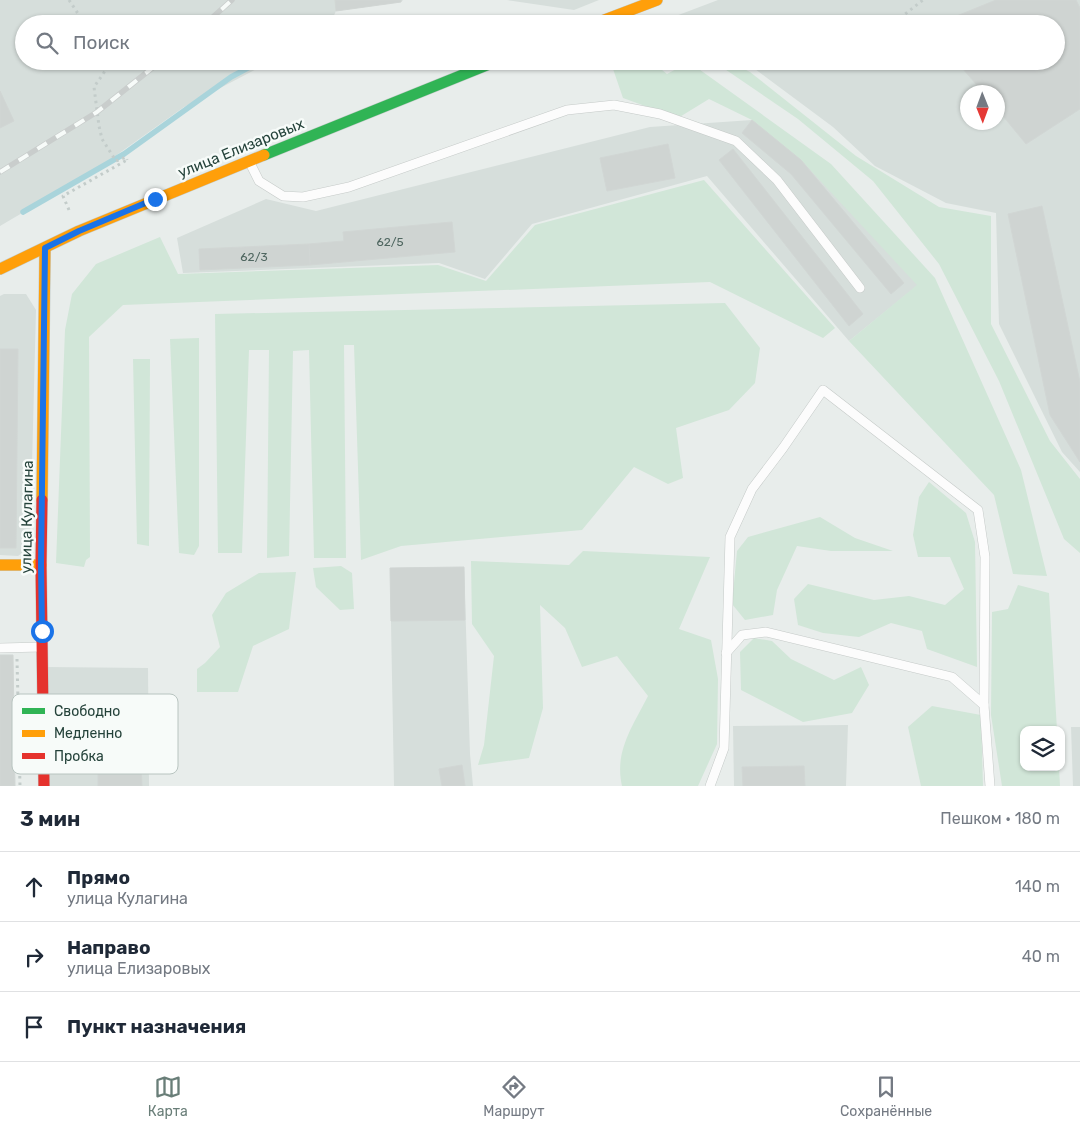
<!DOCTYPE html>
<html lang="ru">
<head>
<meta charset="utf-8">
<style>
	body { margin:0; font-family:Rubik,sans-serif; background:#f2f2f3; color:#1f2937 }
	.controls { position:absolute; right:15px; bottom:15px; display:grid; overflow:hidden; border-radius:10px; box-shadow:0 1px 4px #0004 }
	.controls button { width:45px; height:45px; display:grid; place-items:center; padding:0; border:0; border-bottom:1px solid #e0e1e3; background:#fff; color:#1f2937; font:25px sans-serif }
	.compass { position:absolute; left:960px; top:85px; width:45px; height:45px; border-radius:50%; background:#fff; box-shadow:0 1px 4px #0004; rotate:179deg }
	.stop { position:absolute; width:15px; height:15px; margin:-11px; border:4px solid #1a73e8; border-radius:50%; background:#fff }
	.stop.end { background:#1a73e8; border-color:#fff; box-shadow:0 1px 5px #0008 }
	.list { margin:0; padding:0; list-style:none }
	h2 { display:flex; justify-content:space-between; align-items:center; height:65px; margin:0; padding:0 20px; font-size:21px }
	h2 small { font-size:16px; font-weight:400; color:#747a83 }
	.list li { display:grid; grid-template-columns:32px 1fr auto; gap:15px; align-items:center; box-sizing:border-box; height:70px; padding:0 20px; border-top:1px solid #e0e1e3 }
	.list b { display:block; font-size:19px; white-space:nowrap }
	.list p { margin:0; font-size:16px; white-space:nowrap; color:#747a83 }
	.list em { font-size:16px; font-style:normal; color:#747a83 }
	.icon { flex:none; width:28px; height:28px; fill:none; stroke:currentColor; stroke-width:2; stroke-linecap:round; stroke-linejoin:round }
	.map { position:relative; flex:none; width:1080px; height:786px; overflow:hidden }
	.search { position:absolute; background:#fff; box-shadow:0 1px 4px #0004; left:15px; right:15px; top:15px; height:55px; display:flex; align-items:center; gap:12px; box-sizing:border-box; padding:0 18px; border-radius:28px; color:#747a83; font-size:19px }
	.sheet { height:275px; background:#fff }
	nav { display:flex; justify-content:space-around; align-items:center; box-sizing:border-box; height:70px; border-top:1px solid #e0e1e3; background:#fff; font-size:14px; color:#747a83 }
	nav a { display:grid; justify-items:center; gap:2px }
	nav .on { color:#697e78 }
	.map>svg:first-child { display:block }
</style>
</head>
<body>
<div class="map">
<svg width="1080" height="786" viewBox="0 0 1080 786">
	<rect width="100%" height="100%" fill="#e8edeb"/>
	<!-- built -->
	<g fill="#d6dedb" fill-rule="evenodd">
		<polygon points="0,0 403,0 401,2 336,11 330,24 24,24 24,61 82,61 80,66 83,61 272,61 184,107 97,169 0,226"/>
		<polygon points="507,0 599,0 574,10"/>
		<path d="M718,0H1080V472L1062,452L999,324L996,213L946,203L875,166L833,127L751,66L740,61H1056V24H664L660,22ZM968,92H998V122H968Z"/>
		<polygon points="752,120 814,160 918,285 849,341 707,176 532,224 485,279 439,263 183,273 177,238 266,199 316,211 650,127"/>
		<polygon points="4,294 26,294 36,310 30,543 26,550 18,556 0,555 0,296"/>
		<polygon points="464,567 470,754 473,786 394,786 390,568"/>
		<polygon points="47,667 148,668 149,786 49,786"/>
		<polygon points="848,725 846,786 734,786 733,726"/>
		<polygon points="1071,727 1080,727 1080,786 1073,786"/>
	</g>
	<!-- green -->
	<g fill="#d1e6d8">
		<polygon points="633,61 651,61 667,74 689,62 831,164 935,278 1021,470 1047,576 1013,574 994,495 849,341 917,285 801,160 752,120 709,99 678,118 623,98 613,69"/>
		<polygon points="713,61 729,61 750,72 856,156 939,207 991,216 991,324 1050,441 1080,479 1080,553 1064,539 999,381 939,264 873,181 798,119"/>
		<polygon points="704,180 835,328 823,338 710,282 123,305 89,337 90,557 86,560 84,567 56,563 65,330 72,294 96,264 160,237 178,274 438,265 486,281 535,225"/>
		<polygon points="725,303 760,348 755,383 729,410 676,428 683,478 668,484 634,467 582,530 401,546 361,560 354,345 344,345 346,558 314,558 309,350 293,351 289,556 267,558 269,350 249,350 242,553 218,553 215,314"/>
		<polygon points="199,338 199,546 194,555 179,553 170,339"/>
		<polygon points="133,359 150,359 149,546 137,544"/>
		<polygon points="929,482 966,513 975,542 977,667 927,649 922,631 891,623 859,637 823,633 798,625 794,599 808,584 874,600 909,596 945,605 964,589 950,557 918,557 913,535 919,497"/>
		<polygon points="820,517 855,538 893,551 831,551 797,546 777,590 773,615 745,620 732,604 737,551 748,537"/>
		<path d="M583,551L710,557L679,629L711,640L718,679L717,744L698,786H622C614,751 633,726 648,696L617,656L582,667L565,628L540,605L543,708L529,758L478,765L484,745L494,656L472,624L471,561L569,565Z"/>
		<polygon points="341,566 352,573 354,609 340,610 316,587 313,568"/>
		<polygon points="296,572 289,629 253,646 238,692 197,692 197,669 205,663 220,647 212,615 226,593 259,573"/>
		<polygon points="1018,585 1049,593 1057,730 1024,730 1024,767 1059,767 1060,786 1002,786 991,715 992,612 1008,609"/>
		<polygon points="754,638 772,641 791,659 834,680 861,667 869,685 852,713 803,722 741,690 740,652"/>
		<polygon points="932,706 981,715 983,786 921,786 908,727"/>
	</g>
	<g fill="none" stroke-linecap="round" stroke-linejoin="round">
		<!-- stream -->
		<polyline stroke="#a9d4db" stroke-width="5.5" points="23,212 124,154 231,77 261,61"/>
	</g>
	<!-- building -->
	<g fill="#cfd4d2" stroke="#d1d6d4">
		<polygon points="335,0 401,0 401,2 336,11"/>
		<polygon points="996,0 1076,0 1080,8 1080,109 1026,144 998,110 998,92 983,92 956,61 1056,61 1056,24 937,24"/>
		<polygon points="0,91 14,121 0,128"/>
		<polygon points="752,120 801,160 904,283 891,294 791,174 742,133"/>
		<polygon points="668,144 675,178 607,191 600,158"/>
		<polygon points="733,149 863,314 849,326 719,160"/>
		<polygon points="1042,206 1080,382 1080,462 1050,415 1008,214"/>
		<polygon points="452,222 455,252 310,265 309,244 344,241 343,232"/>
		<polygon points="309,244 310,265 200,270 199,249"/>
		<polygon points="0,349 18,349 16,548 0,548"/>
		<polygon points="464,567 465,620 391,621 390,568"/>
		<polygon points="0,655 13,655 15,786 0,786"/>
		<polygon points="140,738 142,786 98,786 98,739"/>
		<polygon points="462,765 465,786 442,786 439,769"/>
		<polygon points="804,766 805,786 743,786 742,767"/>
	</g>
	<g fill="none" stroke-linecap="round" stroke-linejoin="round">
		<!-- lane casing -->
		<g stroke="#c5cac8" stroke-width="10">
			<g id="lane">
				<polyline points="250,163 259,181 283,196 303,197 349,187 567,110 614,105 660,114 736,141 777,180 860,288"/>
				<polyline points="0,648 42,647"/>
				<polyline points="726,653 742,635 766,632 952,677 984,705 990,786"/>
				<polyline points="710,786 724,748 730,537 752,489 783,448 823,390 978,510 985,557 984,705"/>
			</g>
		</g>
		<!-- fast casing -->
		<g stroke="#c3cbc8" stroke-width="12">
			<polyline id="fast" points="264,155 497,61"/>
		</g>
		<!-- slow casing -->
		<g stroke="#c3cbc8" stroke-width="12">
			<g id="slow">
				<polyline points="594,24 657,0"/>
				<polyline points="0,269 79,231 264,155"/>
				<polyline points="42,500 45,248"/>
				<polyline points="0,565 41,565"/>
			</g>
		</g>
		<!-- jam casing -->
		<g stroke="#c3cbc8" stroke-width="12">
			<polyline id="jam" points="42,500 41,565 44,786"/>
		</g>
		<!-- path -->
		<g stroke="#c3ccca" stroke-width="3" stroke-dasharray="2.5 4" stroke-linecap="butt">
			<polyline points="69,0 85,24"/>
			<polyline points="898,24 900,18 923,0"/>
			<polyline points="112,61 94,87 99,126 102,139 116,161 126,157 127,160"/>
			<polyline points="69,210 63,196 127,160"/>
			<polyline points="17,659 20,786"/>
		</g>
		<!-- lane -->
		<use href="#lane" stroke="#fcfcfc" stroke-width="9"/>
		<!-- fast -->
		<use href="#fast" stroke="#30b455" stroke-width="11"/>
		<!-- slow -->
		<use href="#slow" stroke="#ff9f0a" stroke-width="11"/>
		<!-- jam -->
		<use href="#jam" stroke="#e5322d" stroke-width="11"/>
		<!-- rail casing -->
		<g stroke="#c9cdcc" stroke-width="5.5">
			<g id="rail">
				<polyline points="205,24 232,0"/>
				<polyline points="0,172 97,112 161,61"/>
			</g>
		</g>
		<!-- rail -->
		<use href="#rail" stroke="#f7fbf9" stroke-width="4" stroke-dasharray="11" stroke-linecap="butt"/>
	</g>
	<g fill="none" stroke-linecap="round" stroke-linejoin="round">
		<!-- route -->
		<polyline stroke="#1a73e8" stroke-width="6" points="42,631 41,565 45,248 79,231 155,199"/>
	</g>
	<g text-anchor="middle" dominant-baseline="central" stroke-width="5" stroke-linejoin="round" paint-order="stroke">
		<!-- number labels -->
		<g font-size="12" fill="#506761">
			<text x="390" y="242">62/5</text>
			<text x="254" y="257">62/3</text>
		</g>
		<!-- street labels -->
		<g font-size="15" fill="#24423a" stroke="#f7fbf9">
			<text transform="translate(241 148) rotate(-22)">улица Елизаровых</text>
			<text transform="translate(27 517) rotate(-89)">улица Кулагина</text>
		</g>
	</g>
	<!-- legend -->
	<rect x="12" y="694" width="166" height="80" rx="8" fill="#f7fbf9" stroke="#b8c4c0" stroke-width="1"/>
	<rect x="22" y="708" width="23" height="6" fill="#30b455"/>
	<rect x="22" y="730" width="23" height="7" fill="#ff9f0a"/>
	<rect x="22" y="753" width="23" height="6" fill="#e5322d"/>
	<g font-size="14" fill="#24423a">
		<text x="54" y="716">Свободно</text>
		<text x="54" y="738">Медленно</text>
		<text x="54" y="761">Пробка</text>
	</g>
</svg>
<div class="controls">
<button><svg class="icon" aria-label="layers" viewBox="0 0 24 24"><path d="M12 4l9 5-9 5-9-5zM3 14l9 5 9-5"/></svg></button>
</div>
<svg class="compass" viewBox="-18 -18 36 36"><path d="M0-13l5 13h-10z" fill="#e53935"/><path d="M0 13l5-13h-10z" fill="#747a83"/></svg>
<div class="stop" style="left:42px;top:631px"></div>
<div class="stop end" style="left:155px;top:199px"></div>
<div class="search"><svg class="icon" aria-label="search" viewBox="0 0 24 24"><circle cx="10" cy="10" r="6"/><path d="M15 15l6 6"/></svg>Поиск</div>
</div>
<section class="sheet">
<h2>3 мин<small>Пешком · 180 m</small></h2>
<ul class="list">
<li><svg class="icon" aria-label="ahead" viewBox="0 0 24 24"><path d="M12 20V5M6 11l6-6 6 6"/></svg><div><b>Прямо</b><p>улица Кулагина</p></div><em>140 m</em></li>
<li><svg class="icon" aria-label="right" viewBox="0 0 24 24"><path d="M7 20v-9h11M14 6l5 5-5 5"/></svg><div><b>Направо</b><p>улица Елизаровых</p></div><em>40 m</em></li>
<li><svg class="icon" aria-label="arrive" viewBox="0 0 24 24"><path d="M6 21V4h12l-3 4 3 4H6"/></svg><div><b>Пункт назначения</b></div></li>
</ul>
</section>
<nav>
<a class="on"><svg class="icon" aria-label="map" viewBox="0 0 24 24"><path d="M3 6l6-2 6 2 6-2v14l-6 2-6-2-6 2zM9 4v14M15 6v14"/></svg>Карта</a>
<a><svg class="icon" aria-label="directions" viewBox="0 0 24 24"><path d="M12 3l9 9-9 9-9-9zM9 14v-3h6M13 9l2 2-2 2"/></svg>Маршрут</a>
<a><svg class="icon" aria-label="saved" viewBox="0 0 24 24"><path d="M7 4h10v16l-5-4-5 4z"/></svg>Сохранённые</a>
</nav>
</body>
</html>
